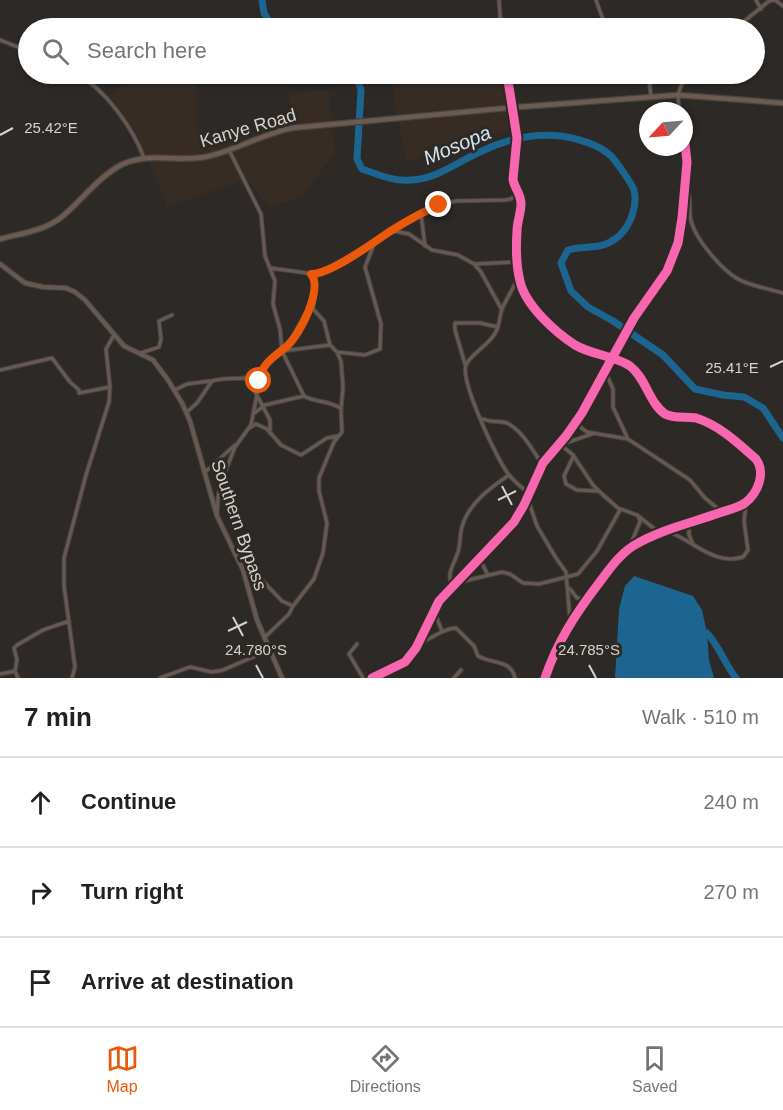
<!DOCTYPE html>
<meta charset="utf-8">
<style>
body{margin:0;font-family:Arial,sans-serif;background:#f2f2f2;color:#202124}
.compass{position:absolute;left:639px;top:102px;width:54px;height:54px;border-radius:50%;background:#fff;box-shadow:0 2px 4px #0004;rotate:244deg}
.stop{position:absolute;width:18px;height:18px;margin:-14px;border:4px solid #ea580c;border-radius:50%;background:#fff}
.stop.end{background:#ea580c;border-color:#fff;box-shadow:0 2px 6px #0008}
.list{margin:0;padding:0;list-style:none}
h2{display:flex;justify-content:space-between;align-items:center;height:78px;margin:0;padding:0 24px;font-size:26px}
h2 small{font-size:20px;font-weight:400;color:#757577}
.list li{display:grid;grid-template-columns:39px 1fr auto;gap:18px;align-items:center;box-sizing:border-box;height:90px;padding:0 24px;border-top:2px solid #e0e0e0}
.list b{display:block;font-size:22px;white-space:nowrap}
.list em{font-size:20px;font-style:normal;color:#757577}
.icon{flex:none;width:33px;height:33px;fill:none;stroke:currentColor;stroke-width:2;stroke-linecap:round;stroke-linejoin:round}
.map{position:relative;flex:none;width:783px;height:678px;overflow:hidden}
.search{position:absolute;background:#fff;box-shadow:0 2px 4px #0004;left:18px;right:18px;top:18px;height:66px;display:flex;align-items:center;gap:15px;box-sizing:border-box;padding:0 21px;border-radius:33px;color:#757577;font-size:22px}
.sheet{height:348px;background:#fff}
nav{display:flex;justify-content:space-around;align-items:center;box-sizing:border-box;height:84px;border-top:2px solid #e0e0e0;background:#fff;font-size:16px;color:#757577}
nav a{display:grid;justify-items:center;gap:3px}
nav .on{color:#ea580c}
.map>svg:first-child{display:block}
.built{fill:#362c24}
.water{fill:#1d6591}
.lines{fill:none;stroke-linecap:round;stroke-linejoin:round}
.river{stroke:#1d6591;stroke-width:7}
.minor-casing{stroke:#464442;stroke-width:5}
.tertiary-casing{stroke:#464442;stroke-width:6}
.secondary-casing{stroke:#464442;stroke-width:7}
.minor{stroke:#685852;stroke-width:3}
.tertiary{stroke:#685852;stroke-width:4}
.secondary{stroke:#6d5a51;stroke-width:4.5}
.cycleway-casing{stroke:#2e2924;stroke-width:13}
.cycleway{stroke:#f766af;stroke-width:9}
.route{stroke:#ea580c;stroke-width:8}
.ticks{fill:none;stroke:#d6d2cf;stroke-width:2}
.labels{text-anchor:middle;stroke-width:6;stroke-linejoin:round;paint-order:stroke}
.street-label{font-size:18px;fill:#d6d2cf;stroke:#2e2924}
.water-label{font-size:20px;font-style:italic;fill:#d4e6f4;stroke:#2e2924}
.ticks-label{font-size:15px;text-anchor:middle;fill:#d6d2cf;stroke:#2e2924;stroke-width:6;stroke-linejoin:round;paint-order:stroke}
</style>
<div class="map">
<svg width="783" height="678" viewBox="0 0 783 678">
<rect width="100%" height="100%" fill="#2c2926"/>
<path class="built" d="M135 74H193L196 79V127L221 142 291 121 289 93 329 90 335 152 304 195 268 208 247 179 167 207 137 134 110 95Z
M395 74H503L510 129 455 144 406 162 390 75Z"/>
<path class="water" d="M634 576 693 596 702 610 707 633 709 660 714 678H615L619 609 625 586Z"/>
<g class="lines">
<path class="river" d="M262 0 264 13 273 28
M342 74 343 75 356 74 361 90 357 159 362 169C378 174 394 182 411 180 437 179 459 161 482 151 507 139 533 133 561 136 577 138 600 145 611 156 616 161 632 184 634 190 638 206 630 226 619 236 600 252 588 244 568 250L561 263 571 291 588 307 613 321 663 355 695 389 723 395 744 397 763 408 783 438
M701 636 707 633C721 649 724 663 736 678"/>
<defs>
<path id="minor" d="M499 0 501 28
M596 0 606 28
M756 0 761 9
M736 28 769 1 775 0 783 6
M0 40 28 51
M77 74C105 89 133 128 144 158
M507 74 517 138 513 179C514 188 521 193 521 204 521 213 517 222 517 231 516 246 516 265 520 281 525 305 555 332 575 345 592 355 615 356 630 366 646 378 649 403 665 414 674 419 686 416 696 418 719 425 738 443 756 459 766 473 758 493 745 503 738 508 727 510 719 513 691 523 659 530 633 546 619 555 609 570 599 583 576 613 557 642 545 678
M641 74 649 78 651 97
M679 111 678 95 685 74
M229 150 261 214 265 256 275 281 273 304 280 329 282 351 304 396C316 403 329 400 340 408
M687 185C692 200 688 209 691 221 696 240 722 270 738 279 751 286 769 289 783 293
M421 214 425 246
M394 231 409 234 432 250 458 255 474 264 518 262
M475 265 481 272 502 310
M270 268 314 274 323 273 366 248 395 229 439 205 456 201 505 200 511 199 520 191
M519 276C514 287 507 298 502 309 499 318 500 327 494 335 488 345 470 355 466 365 460 381 497 460 509 475 515 482 522 488 529 493
M281 349 288 345 311 304
M337 352 365 355 380 349 381 324 365 267 374 244
M141 353 159 347 161 339 159 321 172 315
M465 364 455 330V323H480L498 327
M0 370 52 358 70 382 79 390V393L110 387
M605 371 613 389V407L627 437
M246 379 250 382 270 420V433
M175 390 187 384 210 381
M187 412 197 403 212 381C228 376 245 382 260 373
M253 414 265 405 304 396
M483 419C491 423 499 420 507 423 523 431 533 451 542 464
M575 423 587 432 628 439 690 480 705 498 722 512
M249 428 256 424 267 429 281 445 301 455 327 438 338 436
M560 445 592 434
M561 445 573 455 593 485 602 494 618 508 637 515 661 534
M573 457 564 476 566 484 577 490 597 491
M205 472 235 445
M528 499 537 526 556 558 566 572 570 620
M217 515 218 497 222 480 235 447 251 425 262 369 282 351 330 345
M689 524V535L693 544
M669 532C694 541 714 566 743 557L748 550 744 521 746 504
M629 548 640 522 639 518
M479 558 488 575
M243 570 260 578 282 601 293 606
M456 583 502 572 510 574 523 583 539 584 578 574 597 551 620 510
M452 587C447 573 452 568 457 555 461 546 459 537 462 527 468 504 490 488 509 475
M570 589 577 598 585 599
M434 611 442 631
M264 638 289 614 293 606 314 579 323 553 327 523 319 491V478L334 442 342 432 341 410 343 387 341 361 337 352 330 345 324 321 313 309 316 284 311 274
M419 643C432 639 443 628 456 628L474 646 478 656C491 664 511 659 515 678
M357 644 349 654 363 678
M15 671 17 660 14 648 17 645 43 630 69 621
M0 674 15 671 18 678
M72 678 75 667 64 586V558L86 475 109 402 110 387 106 349 114 335
M160 678 190 667 212 672 223 670 269 650
M372 678 405 662 416 648 439 601 514 522 524 505 543 463 566 436 582 413 634 318 667 271 678 243 682 218 687 162 684 135
M454 678 461 670"/>
<path id="tertiary" d="M0 264 25 283 43 287 66 288 75 292 85 300 124 346 153 360 168 380 182 403 190 421 217 516 243 570 257 620 282 678"/>
<path id="secondary" d="M0 239C22 233 46 231 64 215 84 198 99 176 123 164 149 152 178 162 205 157 235 151 262 134 292 128L519 107 678 95 783 103"/>
</defs>
<use href="#minor" class="minor-casing"/>
<use href="#tertiary" class="tertiary-casing"/>
<use href="#secondary" class="secondary-casing"/>
<use href="#minor" class="minor"/>
<use href="#tertiary" class="tertiary"/>
<use href="#secondary" class="secondary"/>
<defs>
<path id="cycleway" d="M507 74 517 138 513 179C514 188 521 193 521 204 521 213 517 222 517 231 516 246 516 265 520 281 525 305 555 332 575 345 592 355 615 356 630 366 646 378 649 403 665 414 674 419 686 416 696 418 719 425 738 443 756 459 766 473 758 493 745 503 738 508 727 510 719 513 691 523 659 530 633 546 619 555 609 570 599 583 576 613 557 642 545 678
M372 678 405 662 416 648 439 601 514 522 524 505 543 463 566 436 582 413 634 318 667 271 678 243 682 218 687 162 684 135"/>
</defs>
<use href="#cycleway" class="cycleway-casing"/>
<use href="#cycleway" class="cycleway"/>
</g>
<g class="lines">
<path class="route" d="M259 381C261 363 276 356 287 346 300 335 323 289 311 274 329 275 373 243 389 232 405 222 422 212 439 205"/>
</g>
<path class="ticks" d="M0 135 13 128M770 367 783 361M502 486 512 505M498 500 516 491M233 617 243 636M228 631 247 622M256 665 263 678M589 665 596 678"/>
<g class="labels">
<g class="street-label">
<text transform="translate(248 128) rotate(-16)" y="6">Kanye Road</text>
<text transform="translate(239 525) rotate(71)" y="6">Southern Bypass</text>
</g>
<g class="water-label">
<text transform="translate(457 145) rotate(-23)" y="7">Mosopa</text>
</g>
</g>
<g class="ticks-label">
<text x="51" y="133">25.42°E</text>
<text x="732" y="373">25.41°E</text>
<text x="256" y="655">24.780°S</text>
<text x="589" y="655">24.785°S</text>
</g>
</svg>
<svg class="compass" viewBox="-18 -18 36 36"><path d="M0-13l5 13h-10z" fill="#e53935"/><path d="M0 13l5-13h-10z" fill="#757577"/></svg>
<div class="stop" style="left:259px;top:381px"></div>
<div class="stop end" style="left:439px;top:205px"></div>
<div class="search"><svg class="icon" aria-label="search" viewBox="0 0 24 24"><circle cx="10" cy="10" r="6"/><path d="M15 15l6 6"/></svg>Search here</div>
</div>
<section class="sheet">
<h2>7 min<small>Walk · 510 m</small></h2>
<ul class="list">
<li><svg class="icon" aria-label="ahead" viewBox="0 0 24 24"><path d="M12 20V5M6 11l6-6 6 6"/></svg><div><b>Continue</b></div><em>240 m</em></li>
<li><svg class="icon" aria-label="right" viewBox="0 0 24 24"><path d="M7 20v-9h11M14 6l5 5-5 5"/></svg><div><b>Turn right</b></div><em>270 m</em></li>
<li><svg class="icon" aria-label="arrive" viewBox="0 0 24 24"><path d="M6 21V4h12l-3 4 3 4H6"/></svg><div><b>Arrive at destination</b></div></li>
</ul>
</section>
<nav>
<a class="on"><svg class="icon" aria-label="map" viewBox="0 0 24 24"><path d="M3 6l6-2 6 2 6-2v14l-6 2-6-2-6 2zM9 4v14M15 6v14"/></svg>Map</a>
<a><svg class="icon" aria-label="directions" viewBox="0 0 24 24"><path d="M12 3l9 9-9 9-9-9zM9 14v-3h6M13 9l2 2-2 2"/></svg>Directions</a>
<a><svg class="icon" aria-label="saved" viewBox="0 0 24 24"><path d="M7 4h10v16l-5-4-5 4z"/></svg>Saved</a>
</nav>
